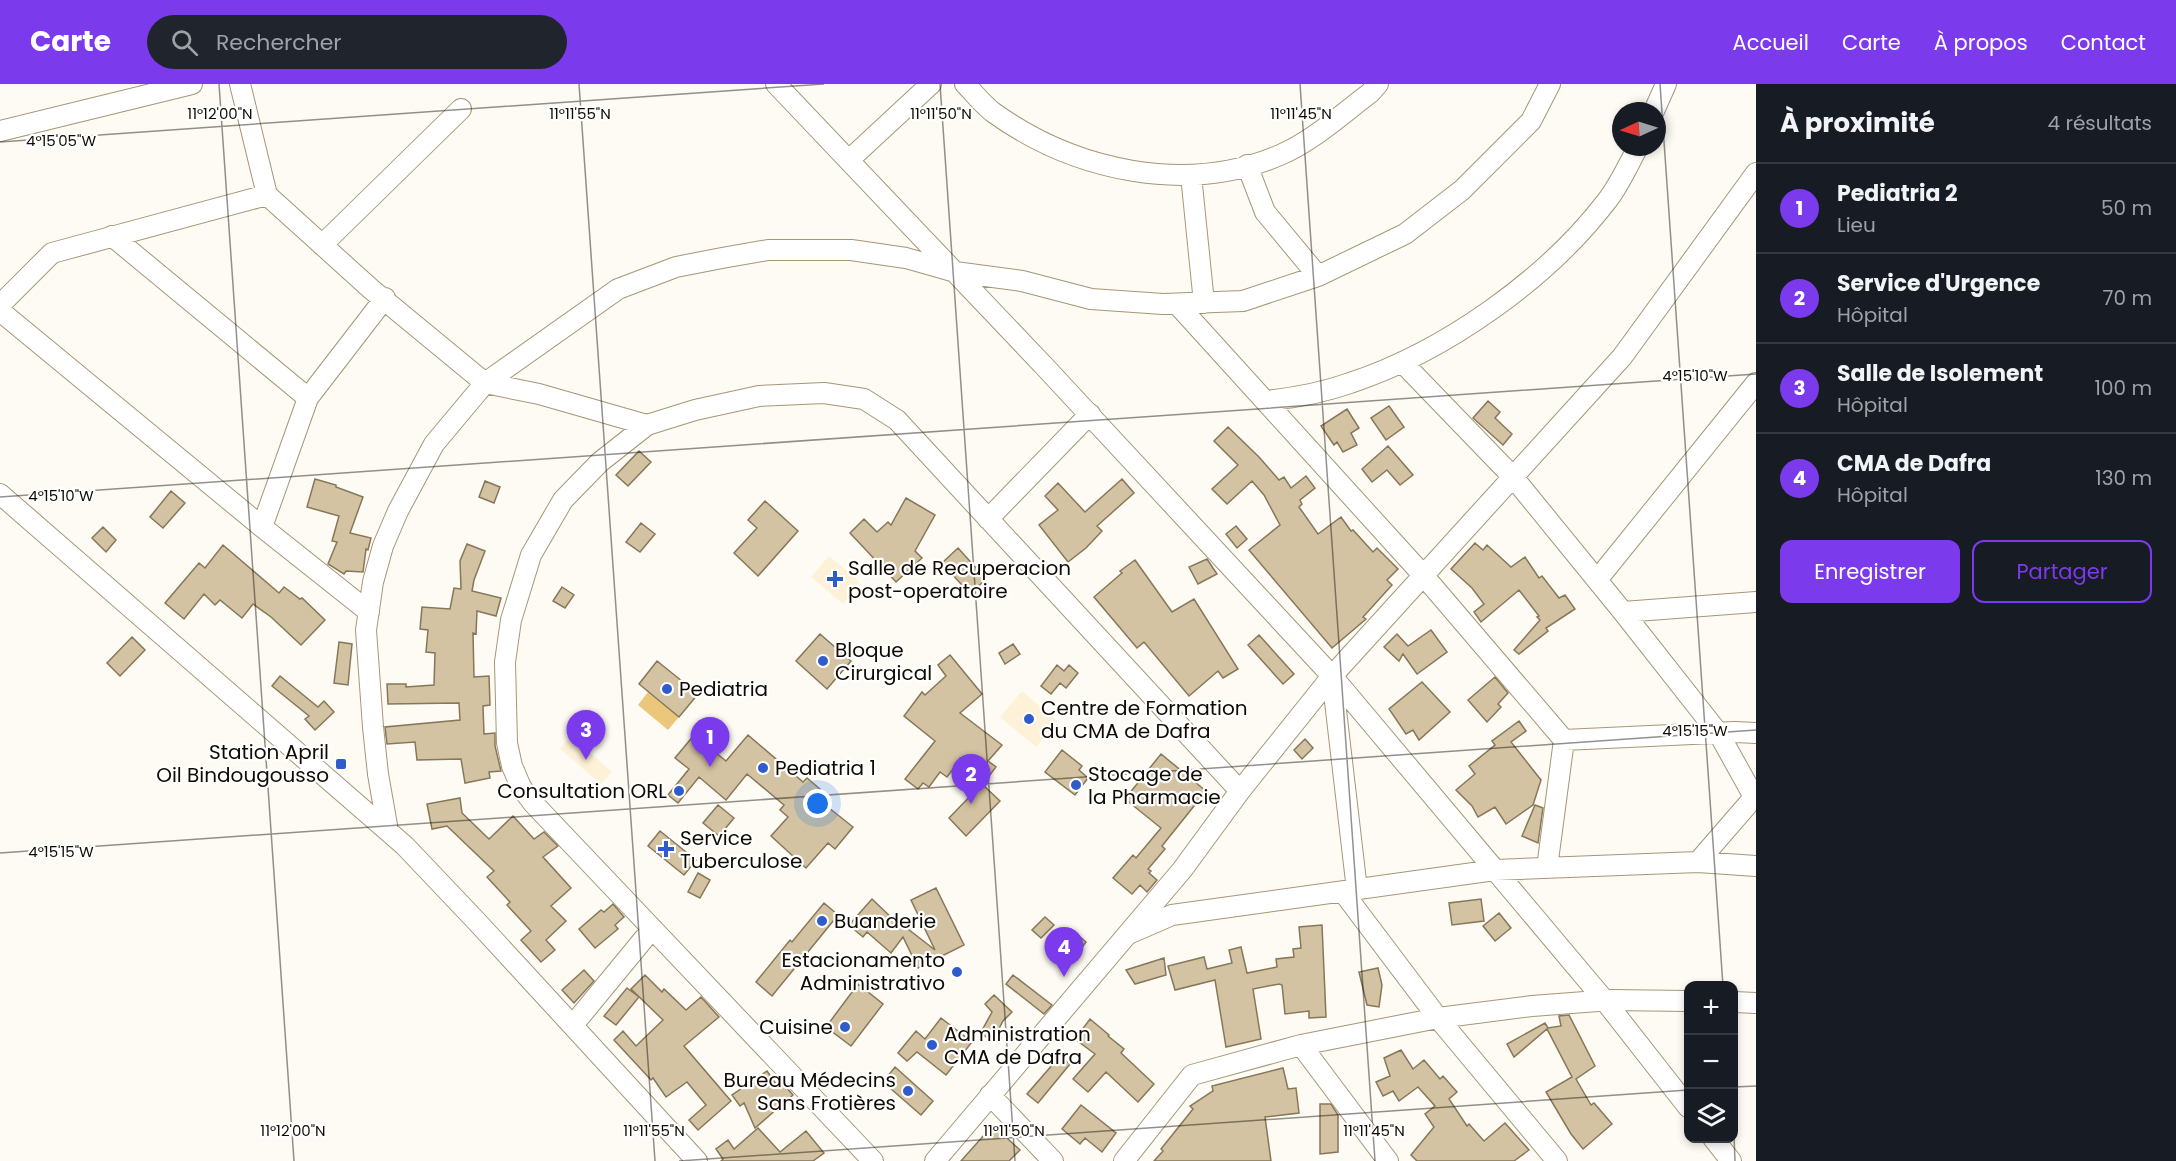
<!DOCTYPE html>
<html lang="fr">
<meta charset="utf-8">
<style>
body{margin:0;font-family:Poppins,sans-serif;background:#20242c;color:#f1f3f6}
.controls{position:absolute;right:18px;bottom:18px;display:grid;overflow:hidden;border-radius:12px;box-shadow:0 3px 9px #0003}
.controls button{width:54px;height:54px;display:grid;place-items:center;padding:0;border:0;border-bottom:2px solid #363941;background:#171b24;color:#f1f3f6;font:30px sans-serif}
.compass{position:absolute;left:1612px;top:18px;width:54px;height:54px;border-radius:50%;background:#171b24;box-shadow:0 3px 9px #0003;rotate:266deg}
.you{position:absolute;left:818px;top:720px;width:21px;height:21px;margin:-15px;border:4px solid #fff;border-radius:50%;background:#1a73e8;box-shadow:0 0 0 9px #1a73e833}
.badge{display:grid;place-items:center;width:39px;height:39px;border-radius:50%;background:#7c3aed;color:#fff;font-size:20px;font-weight:700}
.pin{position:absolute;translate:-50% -50px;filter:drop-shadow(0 2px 3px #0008)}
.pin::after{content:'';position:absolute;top:32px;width:21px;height:18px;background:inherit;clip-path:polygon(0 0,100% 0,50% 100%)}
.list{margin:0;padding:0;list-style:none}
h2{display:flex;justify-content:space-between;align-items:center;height:78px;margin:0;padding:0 24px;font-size:26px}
h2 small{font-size:20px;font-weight:400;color:#9ea1a6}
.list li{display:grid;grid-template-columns:39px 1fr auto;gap:18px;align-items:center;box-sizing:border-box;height:90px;padding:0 24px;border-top:2px solid #363941}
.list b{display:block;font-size:22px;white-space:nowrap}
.list p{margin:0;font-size:20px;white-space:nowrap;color:#9ea1a6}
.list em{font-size:20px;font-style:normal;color:#9ea1a6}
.actions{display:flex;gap:12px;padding:18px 24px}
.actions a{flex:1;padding:14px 0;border:2px solid #7c3aed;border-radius:12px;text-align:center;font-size:21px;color:#7c3aed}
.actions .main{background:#7c3aed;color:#fff}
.icon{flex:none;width:33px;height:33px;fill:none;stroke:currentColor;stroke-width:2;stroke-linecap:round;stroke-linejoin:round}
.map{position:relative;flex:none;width:1756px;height:1077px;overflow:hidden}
header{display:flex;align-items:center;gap:36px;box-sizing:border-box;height:84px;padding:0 30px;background:#7c3aed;color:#fff}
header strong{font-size:28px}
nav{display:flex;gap:33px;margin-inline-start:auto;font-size:21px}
.search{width:420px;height:54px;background:#20242c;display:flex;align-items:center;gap:15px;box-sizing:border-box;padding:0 21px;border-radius:33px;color:#9ea1a6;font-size:22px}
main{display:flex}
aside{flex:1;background:#171b24}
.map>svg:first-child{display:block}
.built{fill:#fdf1d8}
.green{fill:#ebc77c}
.building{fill:#d4c3a2;stroke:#867759;stroke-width:1.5}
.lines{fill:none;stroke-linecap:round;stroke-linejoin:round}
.minor-casing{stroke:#a59676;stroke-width:22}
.minor{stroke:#fff;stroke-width:20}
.ticks{fill:none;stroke:#100a02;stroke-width:1.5;stroke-opacity:0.45}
.poi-dot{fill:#305ccb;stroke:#fff;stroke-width:2}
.labels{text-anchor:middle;stroke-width:4.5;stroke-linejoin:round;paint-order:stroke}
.poi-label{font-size:20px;fill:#100a02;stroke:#fff;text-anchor:start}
.ticks-label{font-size:15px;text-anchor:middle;fill:#100a02;stroke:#fff;stroke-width:4.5;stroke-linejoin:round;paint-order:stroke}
</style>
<header>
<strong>Carte</strong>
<div class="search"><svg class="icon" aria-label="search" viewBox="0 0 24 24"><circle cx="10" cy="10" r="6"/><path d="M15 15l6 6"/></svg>Rechercher</div>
<nav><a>Accueil</a><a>Carte</a><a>À propos</a><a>Contact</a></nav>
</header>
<main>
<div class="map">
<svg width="1756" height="1077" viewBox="0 0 1756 1077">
<rect width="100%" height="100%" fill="#fefbf4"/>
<path class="built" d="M829 472 860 498 843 520 811 493Z
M1022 607 1057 637 1036 663 1000 633Z
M571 652 612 688 601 700 560 665Z"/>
<path class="green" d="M648 608 679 633 668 646 638 621Z"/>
<path class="building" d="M1488 317 1500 328 1495 334 1512 350 1503 361 1473 334Z
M1389 322 1404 343 1386 356 1371 334Z
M1347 325 1359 344 1351 349 1357 361 1343 368 1337 358 1334 361 1321 342Z
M1228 343 1259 373 1279 396 1284 393 1291 404 1306 392 1315 404 1300 416 1302 420 1299 423 1318 450 1341 433 1351 447 1353 446 1373 468 1377 464 1398 485 1387 496 1392 501 1363 533 1366 535 1332 564 1249 466 1280 441 1264 411 1252 397 1227 420 1212 405 1238 381 1214 357Z
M1388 362 1413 391 1400 401 1387 386 1372 398 1362 385Z
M639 367 651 378 628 402 616 391Z
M315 395 336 401V403L363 413 350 449 371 454 368 466 366 465 363 488 346 487 344 490 328 480 337 458 332 457 339 432 307 423Z
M1122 395 1134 409 1097 442 1102 447 1086 464 1068 478 1039 441 1058 426 1045 412 1058 399 1085 428Z
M485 397 500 403 494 419 479 413Z
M171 407 185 419 163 444 150 433Z
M906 414 935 431 915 467 922 474 896 498 850 449 864 435 877 448 888 438 891 441Z
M765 417 798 447 758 492 734 469 757 444 748 436Z
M641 439 655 450 640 468 626 458Z
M1236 442 1247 455 1237 464 1226 450Z
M103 443 116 456 106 468 92 454Z
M1475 459 1483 466 1487 461 1511 483 1525 473 1539 494 1542 492 1559 514 1565 511 1575 525 1546 544 1548 547 1519 570 1514 566 1540 536 1537 533 1539 532 1519 506 1481 538 1474 528 1484 520 1472 504 1451 485Z
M467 460 485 467 474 496 472 507 501 514 496 532 477 527 476 550 473 549 474 593 489 592 490 621 483 622 484 650 495 649V662L501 687 489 688 490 694 465 699 461 675 417 676 415 658 387 660 385 643 460 636 459 619 388 620 387 600H406V603L434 601 435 569 426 568 428 546 420 545 422 523 450 525 454 504 461 505 460 477Z
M223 461 279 509 284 503 300 515 302 514 325 536 301 561 271 533 253 520 242 534 220 516 215 521 204 510 184 535 165 519 199 479 205 484Z
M958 464 986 495 970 510 942 479Z
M1207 475 1217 490 1198 500 1189 483Z
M1135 476 1172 528 1194 515 1238 585 1223 594 1218 587 1189 612 1144 558 1137 564 1094 513 1122 489 1120 487Z
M562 503 574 511 565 524 553 517Z
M1431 546 1447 568 1417 590 1403 570 1399 577 1384 563 1397 550 1408 562Z
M820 550 851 577 827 605 796 577Z
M1259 551 1294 590 1283 600 1248 561Z
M132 553 145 566 120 592 107 579Z
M339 558 352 560 348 601 334 599Z
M1013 560 1020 570 1005 580 999 569Z
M950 571 982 610 960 629 1002 661 988 677 996 683 986 696 960 676 947 693 940 688 929 703 923 699 918 705 905 695 935 657 904 632 922 608 925 611 946 592 938 581Z
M657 577 698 610 679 633 639 600Z
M1057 581 1064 587 1069 581 1078 589 1066 604 1060 599 1051 610 1041 602Z
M280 592 318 623 324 617 334 628 315 646 305 635 309 632 272 602Z
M1495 593 1508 609 1498 620 1501 623 1487 638 1468 616Z
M1422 598 1450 628 1419 656 1413 646 1406 650 1389 625Z
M1519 637 1526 647 1511 658 1541 696 1533 721 1506 740 1495 723 1478 733 1472 722 1456 706 1475 690 1469 682 1495 661 1492 657Z
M694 651 726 677 748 651 803 698 807 694 820 705 814 712 853 743 835 765 828 759 806 784 771 752 788 733 780 726 784 721 747 690 726 716 699 693 678 719 668 711 689 685 675 674Z
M1305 655 1313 664 1302 675 1294 666Z
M1062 666 1082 682 1079 686 1088 694 1075 711 1045 688Z
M1161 670 1206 707 1162 762 1165 765 1148 785 1151 787 1149 789 1157 796 1147 808 1140 801 1132 810 1113 794 1133 771 1136 774 1161 744 1125 715Z
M982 700 1000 717 966 752 949 734Z
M460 714 462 729 489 755 513 732 534 755 544 748 558 762 543 773 571 804 551 822 566 837 546 856 555 866 541 878 521 856 531 847 507 821 510 818 487 793 494 787 447 742 432 745 427 720Z
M718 721 734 734 719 752 703 739Z
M1535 721 1543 724 1538 759 1522 752Z
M660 747 696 776 684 791 648 762Z
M698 789 710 796 700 814 688 808Z
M936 804 964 861 918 884 903 853 891 869 867 848 863 853 849 841 872 815 895 837V835L935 866 911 816Z
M1481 815 1484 837 1452 841 1449 819Z
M824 819 838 831 772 912 756 898 790 856 792 858Z
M613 820 624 833 615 841 618 845 595 864 579 845 601 826 604 828Z
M1499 829 1511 844 1495 857 1483 842Z
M1045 833 1054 841 1041 854 1032 846Z
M1322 841 1326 933 1309 934V927L1285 930 1282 901 1279 900 1253 905 1261 955 1226 963 1215 896 1175 906 1168 882 1204 873 1207 885 1232 879 1229 866 1241 863 1247 889 1277 883 1276 875 1294 873 1293 865 1301 864 1299 843Z
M1071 845 1086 858 1076 871 1061 859Z
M1164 874 1166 891 1135 900 1126 886Z
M1378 884 1382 901 1379 923 1367 921 1359 888Z
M584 886 594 897 574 919 562 906Z
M645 891 662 908 664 905 686 926 701 913 719 933 684 962 731 1017 698 1046 689 1036 706 1021 687 998 666 1013 653 994 651 996 614 956 623 947 636 962 663 936 631 905Z
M1013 891 1052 921 1044 930 1006 900Z
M858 900 883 920 851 962 826 943Z
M627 904 639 913 616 941 604 932Z
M994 911 1012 928 1003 937 993 956 980 950 992 928 985 920Z
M1569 931 1595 982 1576 995 1591 1021 1594 1019 1612 1040 1583 1065 1571 1050 1546 1008 1572 993 1547 945 1514 973 1507 960 1545 939 1548 944 1561 942 1559 932Z
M941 934 972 958 946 991 917 968 907 977 898 969 916 947 925 955Z
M1090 935 1109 951 1108 952 1124 965 1121 969 1154 1000 1138 1018 1106 988 1088 1008 1073 995 1095 970 1075 955Z
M1401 966 1413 985 1424 976 1440 995 1443 992 1457 1008 1449 1015 1467 1042 1469 1040 1484 1057 1505 1039 1529 1066 1514 1077H1417L1411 1071 1434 1043 1425 1030 1435 1022 1418 1003 1399 1017 1393 1007 1383 1012 1376 998 1390 992 1384 974Z
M1060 972 1070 980 1038 1019 1027 1010Z
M895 983 933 1017 921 1031 883 998Z
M1283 984 1288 1005 1296 1004 1299 1029 1265 1033 1271 1077H1154L1163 1067 1161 1065 1193 1025 1190 1022 1213 1007 1212 1002Z
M767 987 776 1000 780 996 793 1011 755 1044 744 1019 740 1022 732 1011Z
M1320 1020H1331L1338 1031V1068L1320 1070Z
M1081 1021 1116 1049 1102 1068 1085 1054 1080 1060 1062 1045Z
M993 1041 1020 1066 1009 1077H961Z
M758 1044 780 1068 806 1047 824 1069 813 1077H721L723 1075 716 1065 728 1056 734 1065Z"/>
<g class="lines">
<defs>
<path id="minor" d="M240 0 267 111 371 205 485 299 539 310 647 341
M776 0 1045 283 1332 592 1605 917 1688 1023
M965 0C974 9 983 21 994 29 1075 87 1186 111 1280 71 1313 57 1342 30 1370 9L1378 0
M1654 27 1666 0
M0 47 192 0
M849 76 931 0
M1247 81 1265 128 1318 192
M1191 91 1204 219
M112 152 308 314
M322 161 461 25
M1177 220 1423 491 1564 656 1547 784
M0 221 52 169 267 111
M0 227 262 443 369 528
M1402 278 1513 393 1623 528 1719 650 1754 713
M1265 317C1294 314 1322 309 1350 299 1444 268 1546 196 1606 118 1619 102 1628 81 1638 63
M0 410 405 762 480 841 697 1077
M988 435 1090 330
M262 443 308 314 385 214
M1597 496 1756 299
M1623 528 1756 518
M1332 592 1357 806
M1564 656 1735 648 1756 649
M388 747 378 690 373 643 366 546 373 498 383 462 398 427 434 360 485 299 618 205 676 183 722 174 768 166H851L906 174 955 188 1022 197 1091 215 1163 220 1243 217 1318 192 1405 150 1462 106 1531 37 1550 0
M1698 778 1756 711
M1343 808 1438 934 1557 1077
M1133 848 1172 831 1495 786 1698 778 1756 782
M1734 918 1756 919
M573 941 652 845
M1301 961 1388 1077
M990 1011 1053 1077
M1713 1054 1731 1077
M873 1077 533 719 521 703 512 682 507 659 505 578 511 536 531 471 563 416 600 378 647 341 695 326 759 312 824 309 864 315 897 336 1240 707
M935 1077 1182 786 1240 707 1332 592 1622 273 1756 89
M1124 1077 1192 991 1301 961 1438 934 1532 922 1611 916 1688 917"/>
</defs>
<use href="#minor" class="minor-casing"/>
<use href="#minor" class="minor"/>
</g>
<path class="ticks" d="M219 0 294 1077M579 0 655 1077M940 0 1015 1077M1300 0 1375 1077M1660 0 1723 902M0 58 824 0M0 413 1756 290M0 769 1756 646M1734 1003 1756 1002M1734 1052 1735 1077M679 1077 1688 1006"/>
<g class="poi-dot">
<path d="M832 486h6v6h6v6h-6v6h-6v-6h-6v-6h6z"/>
<circle cx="823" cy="577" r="6"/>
<circle cx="667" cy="605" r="6"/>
<circle cx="1029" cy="635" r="6"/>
<rect x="335" y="674" width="12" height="12" rx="3"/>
<circle cx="763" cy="684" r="6"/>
<circle cx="1076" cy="701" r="6"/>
<circle cx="679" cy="707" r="6"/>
<path d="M663 756h6v6h6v6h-6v6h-6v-6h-6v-6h6z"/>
<circle cx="822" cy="837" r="6"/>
<circle cx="957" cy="888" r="6"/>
<circle cx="845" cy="943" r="6"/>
<circle cx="932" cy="961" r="6"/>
<circle cx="908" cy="1007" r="6"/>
</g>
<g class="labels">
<g class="poi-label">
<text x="848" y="491">Salle de Recuperacion<tspan x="848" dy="23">post-operatoire</tspan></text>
<text x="835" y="573">Bloque<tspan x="835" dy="23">Cirurgical</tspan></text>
<text x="679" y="612">Pediatria</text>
<text x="1041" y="631">Centre de Formation<tspan x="1041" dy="23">du CMA de Dafra</tspan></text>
<text x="329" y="675" text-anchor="end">Station April<tspan x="329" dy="23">Oil Bindougousso</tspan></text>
<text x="775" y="691">Pediatria 1</text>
<text x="1088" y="697">Stocage de<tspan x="1088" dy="23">la Pharmacie</tspan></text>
<text x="667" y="714" text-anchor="end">Consultation ORL</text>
<text x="680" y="761">Service<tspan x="680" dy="23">Tuberculose</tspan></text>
<text x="834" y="844">Buanderie</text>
<text x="945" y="883" text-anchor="end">Estacionamento<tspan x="945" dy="23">Administrativo</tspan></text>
<text x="833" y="950" text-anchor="end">Cuisine</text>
<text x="944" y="957">Administration<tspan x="944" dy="23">CMA de Dafra</tspan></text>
<text x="896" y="1003" text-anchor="end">Bureau Médecins<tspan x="896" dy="23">Sans Frotières</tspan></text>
</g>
</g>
<g class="ticks-label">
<text x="220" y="35">11°12'00"N</text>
<text x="580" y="35">11°11'55"N</text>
<text x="941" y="35">11°11'50"N</text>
<text x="1301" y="35">11°11'45"N</text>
<text x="61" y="62">4°15'05"W</text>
<text x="1695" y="297">4°15'10"W</text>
<text x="61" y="417">4°15'10"W</text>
<text x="1695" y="652">4°15'15"W</text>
<text x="61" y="773">4°15'15"W</text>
<text x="293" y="1052">11°12'00"N</text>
<text x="654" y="1052">11°11'55"N</text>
<text x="1014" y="1052">11°11'50"N</text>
<text x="1374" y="1052">11°11'45"N</text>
</g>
</svg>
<div class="controls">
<button>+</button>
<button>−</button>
<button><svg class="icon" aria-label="layers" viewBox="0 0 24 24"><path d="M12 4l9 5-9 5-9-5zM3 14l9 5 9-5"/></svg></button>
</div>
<svg class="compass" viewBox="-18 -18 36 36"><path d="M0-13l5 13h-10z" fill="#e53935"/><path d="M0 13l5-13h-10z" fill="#9ea1a6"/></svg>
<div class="you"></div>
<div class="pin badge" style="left:710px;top:683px">1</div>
<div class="pin badge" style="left:971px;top:720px">2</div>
<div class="pin badge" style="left:586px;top:676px">3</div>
<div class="pin badge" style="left:1064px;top:893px">4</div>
</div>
<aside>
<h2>À proximité<small>4 résultats</small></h2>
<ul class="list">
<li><span class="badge">1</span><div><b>Pediatria 2</b><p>Lieu</p></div><em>50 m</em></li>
<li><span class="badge">2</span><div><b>Service d'Urgence</b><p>Hôpital</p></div><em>70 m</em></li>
<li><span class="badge">3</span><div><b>Salle de Isolement</b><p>Hôpital</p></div><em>100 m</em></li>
<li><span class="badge">4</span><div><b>CMA de Dafra</b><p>Hôpital</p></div><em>130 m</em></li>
</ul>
<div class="actions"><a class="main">Enregistrer</a><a>Partager</a></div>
</aside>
</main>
